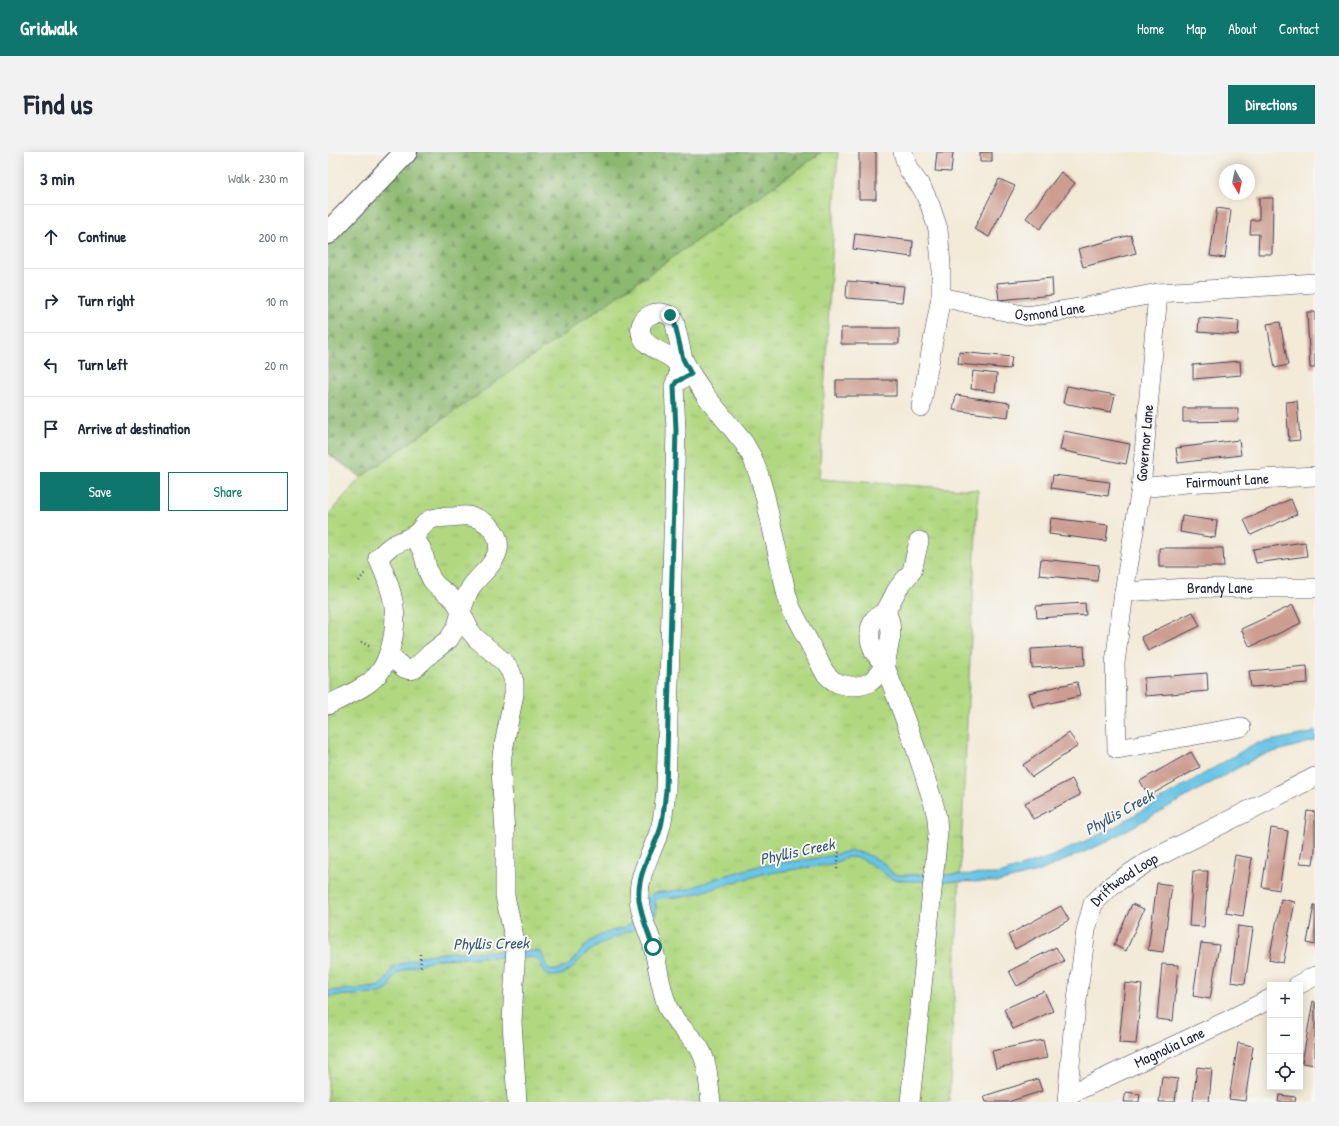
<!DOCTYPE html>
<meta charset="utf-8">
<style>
body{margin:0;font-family:"Patrick Hand",sans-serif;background:#f2f2f3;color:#1f2937}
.controls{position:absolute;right:12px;bottom:12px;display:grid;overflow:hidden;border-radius:0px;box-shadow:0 2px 10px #0003}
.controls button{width:36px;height:36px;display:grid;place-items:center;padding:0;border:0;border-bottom:1px solid #e0e1e3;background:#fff;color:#1f2937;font:20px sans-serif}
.compass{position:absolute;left:891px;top:12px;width:36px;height:36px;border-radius:50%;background:#fff;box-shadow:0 2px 10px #0003;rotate:171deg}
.stop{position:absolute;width:12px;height:12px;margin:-9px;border:3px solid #0f766e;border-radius:50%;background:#fff}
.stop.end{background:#0f766e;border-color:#fff;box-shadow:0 1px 4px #0008}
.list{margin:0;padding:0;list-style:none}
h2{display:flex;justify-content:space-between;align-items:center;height:52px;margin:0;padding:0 16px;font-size:17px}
h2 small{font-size:13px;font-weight:400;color:#747a83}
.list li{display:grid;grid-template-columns:26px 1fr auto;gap:12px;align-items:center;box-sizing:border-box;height:64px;padding:0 16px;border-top:1px solid #e0e1e3}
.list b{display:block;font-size:15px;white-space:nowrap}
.list em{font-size:13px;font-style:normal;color:#747a83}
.actions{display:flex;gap:8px;padding:12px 16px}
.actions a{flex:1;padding:9px 0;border:1px solid #0f766e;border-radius:0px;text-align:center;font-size:14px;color:#0f766e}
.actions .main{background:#0f766e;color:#fff}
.icon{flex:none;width:22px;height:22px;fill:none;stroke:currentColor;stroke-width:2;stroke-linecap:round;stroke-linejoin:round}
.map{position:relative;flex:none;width:987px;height:950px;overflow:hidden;border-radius:0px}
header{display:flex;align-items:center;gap:24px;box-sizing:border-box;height:56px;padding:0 20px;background:#0f766e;color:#fff}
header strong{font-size:19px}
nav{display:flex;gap:22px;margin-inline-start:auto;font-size:14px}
.intro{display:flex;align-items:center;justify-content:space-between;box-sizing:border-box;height:96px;padding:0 24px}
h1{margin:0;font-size:28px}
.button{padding:10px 18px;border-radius:0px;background:#0f766e;color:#fff;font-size:14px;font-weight:700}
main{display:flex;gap:24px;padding:0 24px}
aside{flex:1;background:#fff;border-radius:0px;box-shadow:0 2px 10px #0003}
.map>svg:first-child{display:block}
.grass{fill:url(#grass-tufts);stroke:#6a7d5e}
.forest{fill:url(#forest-firs);stroke:#576d55}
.water{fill:#67c5e5;stroke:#447490}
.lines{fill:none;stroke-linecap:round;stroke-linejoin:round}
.stream{stroke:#67c5e5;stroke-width:5.5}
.building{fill:#cd9d92}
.minor-casing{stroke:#414053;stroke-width:20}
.major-casing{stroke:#414053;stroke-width:24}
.path{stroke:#414053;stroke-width:2.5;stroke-dasharray:1 3;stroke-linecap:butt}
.minor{stroke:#fff;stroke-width:19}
.major{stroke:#fff;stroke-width:22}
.route{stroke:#0f766e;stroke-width:5}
.labels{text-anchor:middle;stroke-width:4;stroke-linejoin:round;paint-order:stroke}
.street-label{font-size:15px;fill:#22223b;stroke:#f6f6f2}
.water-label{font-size:16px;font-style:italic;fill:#3a5b76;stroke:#f6f6f2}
</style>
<header>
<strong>Gridwalk</strong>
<nav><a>Home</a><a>Map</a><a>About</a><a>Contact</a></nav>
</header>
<div class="intro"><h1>Find us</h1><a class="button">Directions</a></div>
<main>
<aside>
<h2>3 min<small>Walk · 230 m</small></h2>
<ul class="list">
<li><svg class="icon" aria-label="ahead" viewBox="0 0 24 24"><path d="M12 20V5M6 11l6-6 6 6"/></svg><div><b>Continue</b></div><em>200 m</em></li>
<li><svg class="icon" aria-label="right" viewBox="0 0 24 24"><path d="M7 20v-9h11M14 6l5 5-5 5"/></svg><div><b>Turn right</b></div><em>10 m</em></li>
<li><svg class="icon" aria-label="left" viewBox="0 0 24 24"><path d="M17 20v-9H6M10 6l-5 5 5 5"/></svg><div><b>Turn left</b></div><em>20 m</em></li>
<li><svg class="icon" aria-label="arrive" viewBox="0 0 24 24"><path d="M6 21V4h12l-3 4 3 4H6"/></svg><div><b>Arrive at destination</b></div></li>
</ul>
<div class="actions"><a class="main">Save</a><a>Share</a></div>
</aside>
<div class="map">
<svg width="987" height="950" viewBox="0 0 987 950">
<defs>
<pattern id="grass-tufts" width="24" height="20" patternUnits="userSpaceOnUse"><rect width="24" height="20" fill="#b1d881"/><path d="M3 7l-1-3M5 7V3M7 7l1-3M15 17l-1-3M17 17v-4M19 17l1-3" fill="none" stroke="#98b970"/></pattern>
<pattern id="forest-firs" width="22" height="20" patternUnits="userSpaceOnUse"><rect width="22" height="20" fill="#8cb86f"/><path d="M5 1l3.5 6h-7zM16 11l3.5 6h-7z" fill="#72955c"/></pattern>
</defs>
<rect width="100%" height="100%" fill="#f6f6f2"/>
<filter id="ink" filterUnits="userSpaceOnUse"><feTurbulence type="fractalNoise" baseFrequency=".025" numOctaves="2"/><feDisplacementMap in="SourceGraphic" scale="8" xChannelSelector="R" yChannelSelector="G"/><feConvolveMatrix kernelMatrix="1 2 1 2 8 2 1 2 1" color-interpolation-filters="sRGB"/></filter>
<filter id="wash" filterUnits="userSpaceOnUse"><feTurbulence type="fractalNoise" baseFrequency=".012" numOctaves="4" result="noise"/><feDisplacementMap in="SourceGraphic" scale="16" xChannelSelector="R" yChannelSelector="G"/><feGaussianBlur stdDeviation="0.9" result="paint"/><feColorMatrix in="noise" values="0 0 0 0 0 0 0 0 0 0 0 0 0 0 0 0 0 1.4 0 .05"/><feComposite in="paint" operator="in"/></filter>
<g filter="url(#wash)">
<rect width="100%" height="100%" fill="#f3ead8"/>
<path class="grass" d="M494 0H510L491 327 650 338 621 950H0V363L33 325Z"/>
<path class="forest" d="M78 0H494L33 325 0 302V81Z"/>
<path class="water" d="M987 578V588L986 589 931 604 774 692 710 720 670 730 576 729 563 727 554 719 532 706 520 705 504 712 435 722 360 744 343 746 330 744C323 752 332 756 326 767 305 780 279 786 259 801 248 810 243 822 228 824 211 825 217 810 207 806 200 804 190 806 182 806 177 806 172 805 167 805 156 804 145 806 134 806 125 807 115 806 107 808 98 810 72 817 67 824 59 834 66 837 49 842L0 844V839L42 836 52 834 57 829 66 814 98 803 123 800 208 799 213 800 219 815 223 818H229L239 815 261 790 277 781 296 776 304 770 318 765 319 747 325 741 360 737 389 726 434 713 485 707 523 699 536 701 556 711 565 722 570 723 671 722 725 704 783 677 926 592 983 581Z"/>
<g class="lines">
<path class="stream" d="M323 748V746L341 743"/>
</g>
<g id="blocks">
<path class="building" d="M531 0H548V47H531Z
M609 0H625L623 20 607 19Z
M652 0H664V10H652Z
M733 20 747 31 712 77 698 66Z
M671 27 687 34 661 85 646 77Z
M931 46H945L944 102H930L931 82H922L923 68H931Z
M889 56 903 58 897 106 882 104Z
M527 82 585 89 584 105 525 97Z
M803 83 808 101 755 115 750 97Z
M724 126 725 143 671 148 669 131Z
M519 129 576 134 574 150 518 146Z
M979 160H987V216H982Z
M871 166 911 169 910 183 870 180Z
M952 170 960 213 947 216 939 172Z
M513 176H571V192H513Z
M631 200 684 205 682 217 630 212Z
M912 209 913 223 865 227V213Z
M645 219 669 222 667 240 643 237Z
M508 228H568V244H508Z
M739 234 787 243 783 260 735 251Z
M628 243 682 251 680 265 625 258Z
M969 249 972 288 961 289 958 250Z
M855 256H910V269L855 270Z
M736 279 802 292 798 312 732 298Z
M911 288 913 303 850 311 848 296Z
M725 323 782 330 780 344 723 336Z
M963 347 969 362 923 383 916 368Z
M854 364 889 369 887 386 852 380Z
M723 366 780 373 778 389 721 382Z
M977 390 979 404 928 411 925 397Z
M831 396H895L896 415H831Z
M713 407 771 413 769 429 711 423Z
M757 451 758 463 709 466 708 454Z
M965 453 973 471 922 495 913 477Z
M865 460 872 474 820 499 813 485Z
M756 494 757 513 704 516 703 497Z
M979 514 980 531 923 535 921 519Z
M879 521 880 539 817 544 816 526Z
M749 530 752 544 705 555 701 541Z
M741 581 750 594 704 625 695 613Z
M863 600 872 615 821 644 812 629Z
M744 627 752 643 705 667 697 651Z
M979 659 987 660V699L985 712 972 711Z
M943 676 960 679 951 738 934 735Z
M907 703 924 706 915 764 898 761Z
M865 719H880L876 775 861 774Z
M829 731 844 733 835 800 820 798Z
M953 747 967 750 955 811 941 808Z
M804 752 816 757 798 799 786 793Z
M986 753H987V793L979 791Z
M733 754 741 768 687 797 680 783Z
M910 774 925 776 917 832 903 830Z
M873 791 891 793 882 847 865 844Z
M728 795 736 809 689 834 681 819Z
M834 812 850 813 845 869 829 867Z
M797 831 814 833 808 892 791 891Z
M716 839 725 859 685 877 676 857Z
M985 849 987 850V913L974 911Z
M715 888 719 906 668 916 664 899Z
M910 891 925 894 917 949 901 947Z
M869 915 884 917 881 950H865Z
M834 925 850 927 847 950H831Z
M710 927 714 939 680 950H658L656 944Z
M798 940 812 942 811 950H796Z
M951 943 968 945 967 950H950Z"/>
</g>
</g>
<g filter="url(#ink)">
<use href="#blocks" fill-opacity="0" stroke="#414053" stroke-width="1"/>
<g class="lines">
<defs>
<g id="minor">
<path d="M575 0 580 17 594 36 602 53 610 77 613 112V145L593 255"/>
<path d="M830 141 813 336 796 440 787 511 789 597 913 575"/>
<path id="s1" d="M613 145 699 164 752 156 830 141 987 131"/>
<path d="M363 222 348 230 346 234 348 278 338 638C336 652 336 667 331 680 323 703 310 722 311 747 312 763 320 778 325 794 330 814 332 836 340 856 347 871 360 881 370 894 381 910 380 931 383 950"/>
<path d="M348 230C361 199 321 204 314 184 306 165 333 152 346 168L355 207 363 222 378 244 416 291 424 305 431 323 437 344 459 444 463 456 497 521C500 524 502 527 506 529 516 535 532 536 542 530 548 526 552 520 557 514L546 500 542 488V477L546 467 558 459 570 436 584 419 591 389"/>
<path id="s2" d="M813 336 858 331 987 324"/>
<path id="s3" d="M796 440 860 436H987"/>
<path d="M558 459 562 470 563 482 557 514 588 597 606 653 609 666 610 681 582 950"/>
<path d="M60 503 76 516 82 518 86 517 103 501 121 487 129 474 133 460C131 456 130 452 127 449 120 441 110 437 104 428 95 414 99 394 83 386"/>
<path d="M0 553C13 546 33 538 43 529 53 521 57 512 61 501 73 464 65 439 50 406 54 402 58 398 62 395 70 389 81 388 89 381 94 376 97 369 104 367 110 365 117 365 123 365 128 365 135 363 141 364 157 367 173 380 170 398 166 414 152 422 143 435 138 443 136 451 133 460L142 479 149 487 176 510 183 520 186 530V542L174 603 173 618 177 681V744L188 794 184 870 189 950"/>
<path d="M970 833 987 824"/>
<path id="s4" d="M740 943 901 868 942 847"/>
<path id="s5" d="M739 950 745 879 758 778 765 752 784 733 821 709 987 625"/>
</g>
<path id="major" d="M0 81 78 0"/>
</defs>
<use href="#minor" class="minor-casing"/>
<use href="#major" class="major-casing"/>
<path class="path" d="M31 429 37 421
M33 490 43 495
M509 717 511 699
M92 802 93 816"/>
<use href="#minor" class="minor"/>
<use href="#major" class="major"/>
</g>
</g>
<g class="lines" filter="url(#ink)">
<path class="route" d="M325 795C320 780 313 764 311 748 309 723 322 703 331 681 336 668 336 652 338 638L348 278 346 234 348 230 363 222 355 207 346 168 342 163"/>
</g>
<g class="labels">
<g class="street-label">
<text dy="5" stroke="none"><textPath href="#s1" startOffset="111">Osmond Lane</textPath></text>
<text transform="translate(817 291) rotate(-85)" y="5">Governor Lane</text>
<text dy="5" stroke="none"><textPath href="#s2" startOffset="87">Fairmount Lane</textPath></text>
<text dy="5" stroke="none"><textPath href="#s3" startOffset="96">Brandy Lane</textPath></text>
<text dy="5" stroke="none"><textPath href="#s5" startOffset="240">Driftwood Loop</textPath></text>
<text dy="5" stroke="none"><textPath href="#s4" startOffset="112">Magnolia Lane</textPath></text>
</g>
<g class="water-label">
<text transform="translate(791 660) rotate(-29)" y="6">Phyllis Creek</text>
<text transform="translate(469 699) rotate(-12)" y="6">Phyllis Creek</text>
<text transform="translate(163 791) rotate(-1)" y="6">Phyllis Creek</text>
</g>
</g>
</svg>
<div class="controls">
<button>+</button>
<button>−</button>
<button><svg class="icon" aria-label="locate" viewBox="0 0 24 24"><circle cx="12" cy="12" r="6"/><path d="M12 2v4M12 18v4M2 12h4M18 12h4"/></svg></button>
</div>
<svg class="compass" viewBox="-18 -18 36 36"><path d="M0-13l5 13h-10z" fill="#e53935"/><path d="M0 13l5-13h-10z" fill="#747a83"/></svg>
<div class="stop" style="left:325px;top:795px"></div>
<div class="stop end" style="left:342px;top:163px"></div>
</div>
</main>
